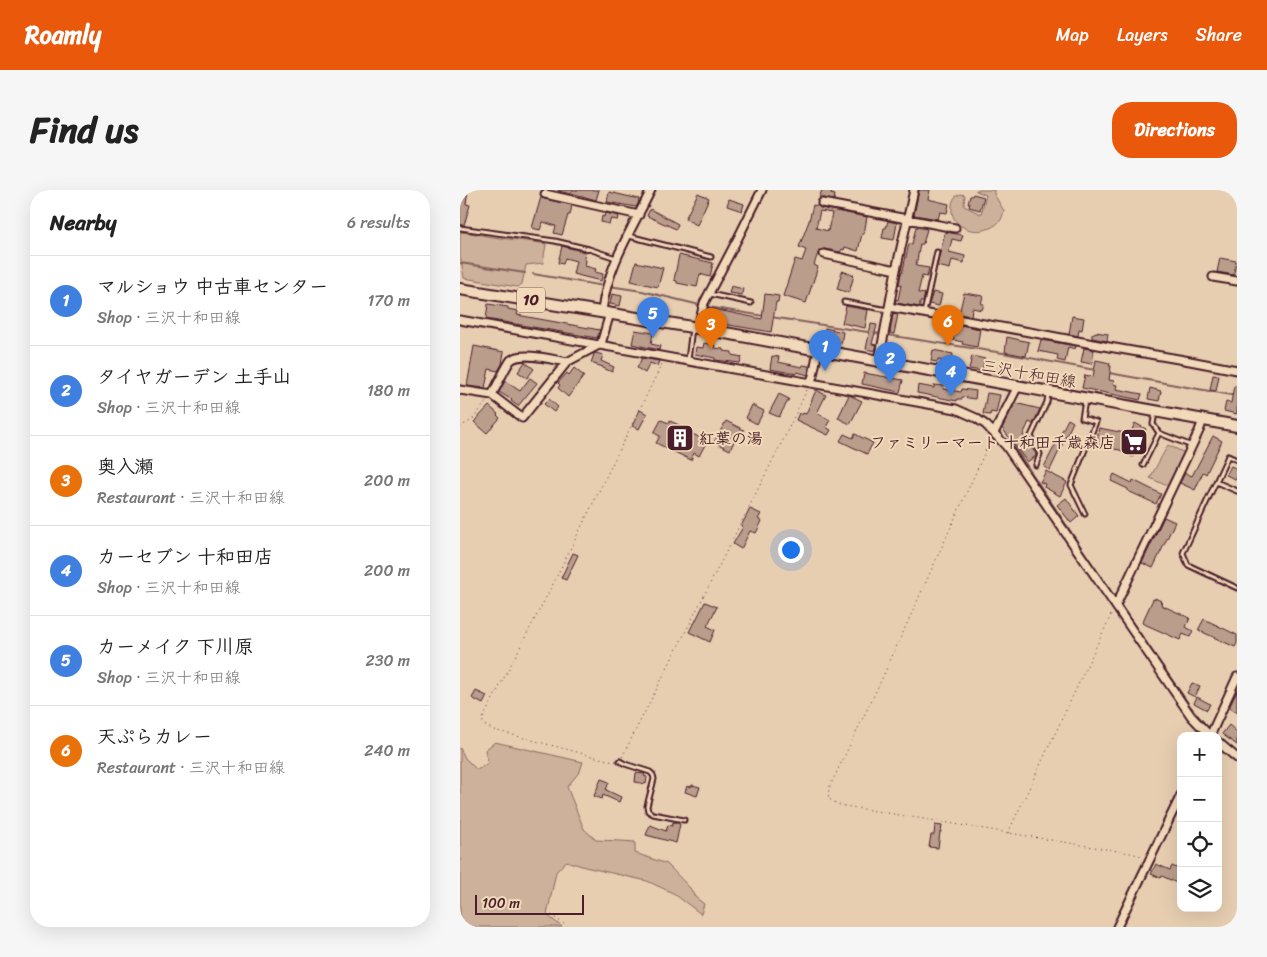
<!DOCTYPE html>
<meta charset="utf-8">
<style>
body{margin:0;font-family:Sriracha,"Klee One",sans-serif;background:#f6f6f6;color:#222}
.controls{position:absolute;right:15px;bottom:15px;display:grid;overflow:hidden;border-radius:10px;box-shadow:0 5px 20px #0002}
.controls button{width:45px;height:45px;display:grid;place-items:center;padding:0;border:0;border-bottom:1px solid #e0e0e0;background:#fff;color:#222;font:25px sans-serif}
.scale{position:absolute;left:15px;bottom:12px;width:109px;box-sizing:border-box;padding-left:5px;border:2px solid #4a1f2b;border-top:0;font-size:14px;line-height:18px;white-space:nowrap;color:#4a1f2b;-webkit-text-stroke:4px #f1d9b9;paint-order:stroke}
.you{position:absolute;left:330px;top:359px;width:18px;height:18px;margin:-12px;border:4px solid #fff;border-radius:50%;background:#1a73e8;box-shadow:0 0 0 8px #1a73e833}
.badge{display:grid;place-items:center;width:32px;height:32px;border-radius:50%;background:#ea580c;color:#fff;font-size:16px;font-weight:700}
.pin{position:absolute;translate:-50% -41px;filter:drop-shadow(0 1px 2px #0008)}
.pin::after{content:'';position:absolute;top:26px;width:18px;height:15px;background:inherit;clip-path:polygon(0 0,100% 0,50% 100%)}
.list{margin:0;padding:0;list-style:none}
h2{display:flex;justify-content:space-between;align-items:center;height:65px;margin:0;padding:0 20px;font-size:21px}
h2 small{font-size:16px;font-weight:400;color:#767676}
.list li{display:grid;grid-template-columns:32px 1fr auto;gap:15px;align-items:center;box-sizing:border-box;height:90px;padding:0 20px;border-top:1px solid #e0e0e0}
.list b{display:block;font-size:19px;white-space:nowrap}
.list p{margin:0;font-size:16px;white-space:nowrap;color:#767676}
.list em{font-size:16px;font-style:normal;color:#767676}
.icon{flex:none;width:28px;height:28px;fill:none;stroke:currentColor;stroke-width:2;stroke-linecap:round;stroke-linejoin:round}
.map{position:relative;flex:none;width:777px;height:737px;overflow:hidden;border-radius:20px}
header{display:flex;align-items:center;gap:30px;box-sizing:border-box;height:70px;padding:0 25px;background:#ea580c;color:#fff}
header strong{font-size:24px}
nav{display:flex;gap:28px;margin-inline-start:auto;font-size:18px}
.intro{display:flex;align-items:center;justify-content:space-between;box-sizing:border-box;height:120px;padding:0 30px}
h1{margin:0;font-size:35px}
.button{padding:12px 22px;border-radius:20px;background:#ea580c;color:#fff;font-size:18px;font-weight:700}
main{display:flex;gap:30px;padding:0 30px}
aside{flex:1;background:#fff;border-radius:20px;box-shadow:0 5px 20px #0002}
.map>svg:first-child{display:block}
.green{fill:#cdb19a;stroke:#8c6862}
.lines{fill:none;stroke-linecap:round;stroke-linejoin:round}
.stream{stroke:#845f5c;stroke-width:2}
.building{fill:#bb9d8c;stroke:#4a1f2b;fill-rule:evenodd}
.service-casing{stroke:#4a1f2b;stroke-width:7}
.minor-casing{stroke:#4a1f2b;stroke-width:11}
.primary-casing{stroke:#4a1f2b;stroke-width:14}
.path{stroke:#4a1f2b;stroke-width:1;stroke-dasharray:1 4;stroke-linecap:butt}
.service{stroke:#f1d9b9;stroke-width:3}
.minor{stroke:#f1d9b9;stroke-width:7}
.primary{stroke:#f1d9b9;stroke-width:10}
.labels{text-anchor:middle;stroke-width:4;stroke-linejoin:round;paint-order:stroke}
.shield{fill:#f1d9b9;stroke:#7c5756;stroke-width:1}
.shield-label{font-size:15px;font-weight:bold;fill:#4a1f2b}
.street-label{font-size:16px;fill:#4a1f2b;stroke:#f1d9b9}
.poi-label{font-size:16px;font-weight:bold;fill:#4a1f2b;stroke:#f1d9b9;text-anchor:start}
</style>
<header>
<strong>Roamly</strong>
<nav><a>Map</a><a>Layers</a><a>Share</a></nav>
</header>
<div class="intro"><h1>Find us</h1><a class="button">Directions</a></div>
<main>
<aside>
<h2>Nearby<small>6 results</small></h2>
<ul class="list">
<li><span class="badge" style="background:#3f7fe0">1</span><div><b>マルショウ 中古車センター</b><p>Shop · 三沢十和田線</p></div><em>170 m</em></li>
<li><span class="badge" style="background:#3f7fe0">2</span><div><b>タイヤガーデン 土手山</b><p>Shop · 三沢十和田線</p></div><em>180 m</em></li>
<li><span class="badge" style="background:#e8710a">3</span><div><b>奥入瀬</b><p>Restaurant · 三沢十和田線</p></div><em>200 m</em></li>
<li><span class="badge" style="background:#3f7fe0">4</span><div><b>カーセブン 十和田店</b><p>Shop · 三沢十和田線</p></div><em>200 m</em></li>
<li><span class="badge" style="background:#3f7fe0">5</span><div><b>カーメイク 下川原</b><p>Shop · 三沢十和田線</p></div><em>230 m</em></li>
<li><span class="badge" style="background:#e8710a">6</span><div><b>天ぷらカレー</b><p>Restaurant · 三沢十和田線</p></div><em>240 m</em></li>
</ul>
</aside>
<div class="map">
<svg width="777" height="737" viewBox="0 0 777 737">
<rect width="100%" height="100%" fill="#e7ceb1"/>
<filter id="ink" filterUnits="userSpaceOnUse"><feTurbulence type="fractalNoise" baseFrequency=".02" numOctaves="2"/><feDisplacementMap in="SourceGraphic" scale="10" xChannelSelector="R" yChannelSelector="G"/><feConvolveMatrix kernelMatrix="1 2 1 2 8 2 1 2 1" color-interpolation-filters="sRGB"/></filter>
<g filter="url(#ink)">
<path class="green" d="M516 0H534V4L544 21C543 24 542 29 540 31 528 44 505 44 495 30 489 22 491 0 505 5L504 16 521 24 526 5 516 1Z
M0 42C14 43 25 46 39 48 55 50 70 51 86 54L83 73 66 75 62 94 57 97 4 88 1 70 0 69Z
M708 255 725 263 709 295H705L690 288Z
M35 552 123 572 120 581 107 597 124 639 136 650 161 651 175 652V663L207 674 230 698 235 707 244 714 241 724 213 703 187 691 125 677 106 671 96 682 87 725 102 737H3L0 732V558L5 568 17 580 28 573 25 560Z"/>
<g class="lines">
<path class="stream" d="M0 73 65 83
M73 84 144 96
M149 96 182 101 248 117 304 126
M311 127 543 163 635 180
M649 183 777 206
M551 252 654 407
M661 416 730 516 748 538
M756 545 757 546
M758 547 777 563"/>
</g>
<path class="building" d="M0 0H8L6 14 10 15 4 35H0Z
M98 0H139L136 10 111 3V4L98 1Z
M362 0H372L371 4 375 5 374 10 363 8H359Z
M459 0H470L468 9 489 14 487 23 480 22 478 29 454 25Z
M149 2 179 9 178 14 176 17 147 12Z
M238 3 249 8 237 35 225 29Z
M513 4 524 7 520 20 509 17 510 13H508L510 6H512Z
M81 7 84 9 112 15 110 25H108L102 45 94 43 96 36 83 32 80 40 72 38Z
M269 9 284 14 282 21 267 16Z
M353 15 358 16 361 18 407 27 404 44H402L398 61 385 57 384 60 382 59 381 61 380 62 365 59 359 60 354 75 358 77 346 113 323 106 335 69 342 71 346 60 339 57 349 31ZM360 21 372 23 368 41 356 38Z
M190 19 218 34 216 39 187 26Z
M145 23 159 26 158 30 151 29 149 34 141 32 142 26 144 27Z
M428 31 437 33 434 50 422 48 424 38H426Z
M456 37 467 39 463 54H460L456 76 469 78 467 87 462 86 458 103 465 104 463 112H460V117L435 113 436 109 438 110 441 95H439L441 83H442L449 54H452Z
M485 42 503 45 501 51 492 49 489 62 505 66 504 73 492 70 490 79 477 76Z
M102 56 125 62 124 69 126 70 125 76 136 79 135 82 143 84 141 91 113 84 116 71 105 68 103 74 98 73Z
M219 65 253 73 250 87 240 84 237 97 217 93V91L214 90Z
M760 68 776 71 774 85 757 82Z
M176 72 203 78 198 97 171 91Z
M382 81 394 85 389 103 377 99Z
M271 96 283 99 282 105 269 103Z
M473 102 482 104 479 116 469 114Z
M504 103 523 106 521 114H524L522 120 512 118 511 126 498 124 499 120H500Z
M152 104 162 106 160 116 150 114Z
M305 104 319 106 318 112H316L311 142 263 134 255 132V130L246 128 248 118 302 129Z
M28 114 48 117V119L58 121 57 125 140 140 137 148 26 129Z
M386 116 408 120 405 138 382 133Z
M433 123 438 124 434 144 430 143Z
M612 126 624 128 622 140 619 139 618 146 609 144Z
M411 134 417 135 412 154 417 155 415 161 406 159Z
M496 134 520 139 517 157 502 154 503 152 493 150Z
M365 138 383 142 381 154 379 153 378 155 371 154 372 152 362 149Z
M175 140 193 143 191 154 200 156 199 160 172 154Z
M636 142 648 144 647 151 632 148V144Z
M547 147 569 152 566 166 545 162Z
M581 150 616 156 615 159 608 157 605 172 597 170 598 165 578 161Z
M244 153 255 155 254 158 263 159V161L272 162V165L282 167 280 173 255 170V168L235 164 236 157 243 158Z
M14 156 44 162 42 174 38 181 29 179 25 198 7 196Z
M624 158 634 160 632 174 621 172Z
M473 160 493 164 492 172 478 170V172L471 171Z
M136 163 143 165 141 171 154 177 152 182 143 178V177L131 173 134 164Z
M312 166 319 167 318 172 342 177 343 175 349 176 348 185 337 182V184L310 179Z
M512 166 525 169 522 181 509 179Z
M182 168 199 171 197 176 190 173 185 183 177 178Z
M636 170 650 173 649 176H651L649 190 654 191 653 194 657 195 656 199 682 204 680 210 622 198 625 185 633 187Z
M65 172 74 179 67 188 58 182Z
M114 178 124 186 108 207 98 198 100 195 98 193 107 183 109 185Z
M404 183 443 190 440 202 402 194Z
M753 185 759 186 756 201 750 200Z
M70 188 77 193 58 216 51 211 52 210 39 202 45 191 60 201Z
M458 195 474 198V195L484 196 483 199 501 202 502 199 516 201 515 209 502 207V209H497V211L457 203Z
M774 196H777V224L764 221 766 212 771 213Z
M690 198 701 201 699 211 688 209Z
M356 200 366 205 357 223 370 230 366 237 371 240 368 245 336 230 339 223 342 225 343 223 346 224Z
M527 203 540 205 536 223 531 222 530 225 523 224Z
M319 204 329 209 319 227 309 223Z
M389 205 402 211 390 234 378 228Z
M89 209 98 217 94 222 84 214Z
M555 213 580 219 573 234 569 232 563 245 576 264V266L567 272 542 238Z
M292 215 304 221 297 234 286 228Z
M29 216 38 224 37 225 40 228 27 243 14 232Z
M180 220 187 224 179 239 172 236Z
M608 229 613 232 590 280 584 277Z
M201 230 209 233 210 231 221 236 220 238 247 251 239 266 234 263 231 270 196 253 200 246 194 243Z
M266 231 284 240 280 248 276 247 270 260 254 252Z
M675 233 686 239 673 267 660 260 641 257V255L636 254 639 238 670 244Z
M384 244 393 248 395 244 413 253 407 264 380 251Z
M753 246 762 251 746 284 743 282 735 300 720 293 725 283 732 286Z
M771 276 777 279V290L766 285Z
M586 281 607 292 600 306 584 297 585 294 580 292Z
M654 284 672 293 673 290 701 304 696 314 668 301V299L651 291Z
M606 308 619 326 611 333 597 315Z
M290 319 301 324 298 329 302 331 296 343 290 341 281 359 273 354 283 337 281 336Z
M704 327 715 332 693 378 682 373Z
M113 363 118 365 106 390 101 388Z
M695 408 701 411 700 412 702 413 701 415 730 428 726 437 733 441 730 447 723 444 720 450 682 433 693 409 695 410Z
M245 412 257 417 247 436 255 440 250 452 229 442 233 434H234Z
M744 429 777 445V453L775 457 738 440Z
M732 493 740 496 735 507 727 503Z
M16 501 27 506 23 514 12 508Z
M777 501V522L769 518Z
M737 507 750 514 747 520 734 513Z
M769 535 777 542V555L762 544Z
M176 583 185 584 184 586 187 587 186 594 175 592Z
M141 589 149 592 146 600 161 607 159 612 143 605 142 609 134 606Z
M232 595 240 597 237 606 225 602 227 596 231 597Z
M213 632 220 634 216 653 186 645 190 635 206 641 208 635 212 636Z
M475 635 482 636 481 642H480L478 658 469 657 471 645H474Z
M696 674 710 680 712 676 721 680V695L702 686 701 688 691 684Z"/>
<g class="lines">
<defs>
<path id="service" d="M0 38 95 51 129 59 156 68
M169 46 251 67
M250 104 291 113
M384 112 428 120
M464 123 477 62
M228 170 232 138
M695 223 693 234 699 243
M777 270 768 266 723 363 728 375 777 398
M576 275 580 264 571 246 587 212 588 204
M683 275 699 243 732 256
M756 292 777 301
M625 324 611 295 636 232 622 228 625 211
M160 571 165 574 190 582 193 585 194 589 187 616 188 621 193 624 224 630"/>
<path id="minor" d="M85 4 179 25
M362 13 495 38
M364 64 436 80
M753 87 777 91
M429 117 575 143 649 157 730 171 777 180
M142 121C147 77 172 39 191 0
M0 130 496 219 516 228 526 235 546 256 731 526 750 546 777 487
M238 138 244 113 278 48 302 0
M419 171 436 80 454 0
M350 193 353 186 358 160
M0 200 32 205C35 199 48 173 51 170 62 161 94 170 107 172L141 154 150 123
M32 205 62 228 107 172
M534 243 558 196
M656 415 739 241 743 230
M758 552 777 568
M657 737 721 605"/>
<path id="primary" d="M0 99 238 138 777 236"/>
</defs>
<use href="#service" class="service-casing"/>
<use href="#minor" class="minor-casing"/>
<use href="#primary" class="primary-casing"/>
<path class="path" d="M0 237 12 230 27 211
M530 251 420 493 370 596 368 604 369 609 379 615 670 663 682 666
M162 567 324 248 347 200
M156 571 143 569 34 540 24 535 22 530 91 398 202 174
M548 643 652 423
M91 725 108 737"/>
<use href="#service" class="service"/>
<use href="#minor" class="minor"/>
<use href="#primary" class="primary"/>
</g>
</g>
<defs>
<symbol id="building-square" viewBox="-11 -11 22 22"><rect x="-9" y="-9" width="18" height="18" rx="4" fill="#4a1f2b" stroke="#f1d9b9"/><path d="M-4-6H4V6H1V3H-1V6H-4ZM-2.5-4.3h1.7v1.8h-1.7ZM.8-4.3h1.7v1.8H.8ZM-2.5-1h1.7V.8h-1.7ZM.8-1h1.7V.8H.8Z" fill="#fff"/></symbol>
<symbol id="supermarket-square" viewBox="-11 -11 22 22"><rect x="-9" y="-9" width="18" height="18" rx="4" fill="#4a1f2b" stroke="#f1d9b9"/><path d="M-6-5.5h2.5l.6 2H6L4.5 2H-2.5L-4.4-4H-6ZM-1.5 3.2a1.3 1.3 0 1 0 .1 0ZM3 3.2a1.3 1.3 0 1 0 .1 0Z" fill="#fff"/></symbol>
</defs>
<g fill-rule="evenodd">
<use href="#building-square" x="204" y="232" width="32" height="32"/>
<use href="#supermarket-square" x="658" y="236" width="32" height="32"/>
</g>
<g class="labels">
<rect class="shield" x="57" y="97.5" width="28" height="25" rx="4"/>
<g class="shield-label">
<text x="71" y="115">10</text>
</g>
<g class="street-label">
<text transform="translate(569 183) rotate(10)" y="6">三沢十和田線</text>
</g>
<g class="poi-label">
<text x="239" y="254">紅葉の湯</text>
<text x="655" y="258" text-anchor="end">ファミリーマート 十和田千歳森店</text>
</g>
</g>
</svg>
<div class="controls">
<button>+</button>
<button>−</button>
<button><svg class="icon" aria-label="locate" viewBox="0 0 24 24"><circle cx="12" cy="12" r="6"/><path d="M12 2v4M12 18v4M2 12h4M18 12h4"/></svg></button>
<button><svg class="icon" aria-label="layers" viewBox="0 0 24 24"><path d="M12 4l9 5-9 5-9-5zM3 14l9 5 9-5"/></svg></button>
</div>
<div class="scale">100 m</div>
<div class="you"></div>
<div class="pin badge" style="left:365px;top:181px;background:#3f7fe0">1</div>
<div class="pin badge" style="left:430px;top:193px;background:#3f7fe0">2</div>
<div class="pin badge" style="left:251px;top:159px;background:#e8710a">3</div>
<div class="pin badge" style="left:491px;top:206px;background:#3f7fe0">4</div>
<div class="pin badge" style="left:193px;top:148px;background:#3f7fe0">5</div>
<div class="pin badge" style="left:488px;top:156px;background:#e8710a">6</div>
</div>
</main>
